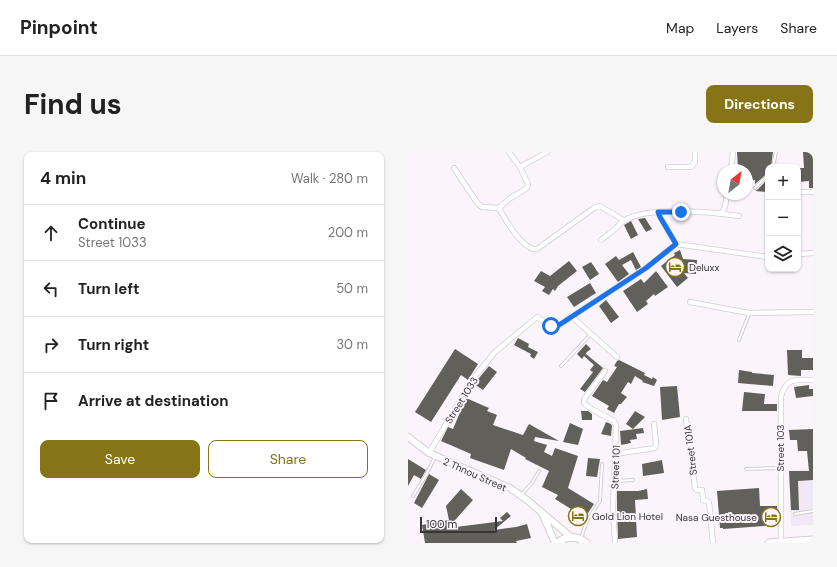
<!DOCTYPE html>
<meta charset="utf-8">
<style>
body{margin:0;font-family:"DM Sans",sans-serif;background:#f6f6f6;color:#222}
.controls{position:absolute;right:12px;top:12px;display:grid;overflow:hidden;border-radius:8px;box-shadow:0 1px 3px #0004}
.controls button{width:36px;height:36px;display:grid;place-items:center;padding:0;border:0;border-bottom:1px solid #e0e0e0;background:#fff;color:#222;font:20px sans-serif}
.compass{position:absolute;left:309px;top:12px;width:36px;height:36px;border-radius:50%;background:#fff;box-shadow:0 1px 3px #0004;rotate:31deg}
.scale{position:absolute;left:12px;bottom:10px;width:77px;box-sizing:border-box;padding-left:4px;border:2px solid #373537;border-top:0;font-size:11px;line-height:14px;white-space:nowrap;color:#373537;-webkit-text-stroke:3px #fbf5fb;paint-order:stroke}
.stop{position:absolute;width:12px;height:12px;margin:-9px;border:3px solid #1a73e8;border-radius:50%;background:#fff}
.stop.end{background:#1a73e8;border-color:#fff;box-shadow:0 1px 4px #0008}
.list{margin:0;padding:0;list-style:none}
h2{display:flex;justify-content:space-between;align-items:center;height:52px;margin:0;padding:0 16px;font-size:17px}
h2 small{font-size:13px;font-weight:400;color:#767676}
.list li{display:grid;grid-template-columns:26px 1fr auto;gap:12px;align-items:center;box-sizing:border-box;height:56px;padding:0 16px;border-top:1px solid #e0e0e0}
.list b{display:block;font-size:15px;white-space:nowrap}
.list p{margin:0;font-size:13px;white-space:nowrap;color:#767676}
.list em{font-size:13px;font-style:normal;color:#767676}
.actions{display:flex;gap:8px;padding:12px 16px}
.actions a{flex:1;padding:9px 0;border:1px solid #867416;border-radius:8px;text-align:center;font-size:14px;color:#867416}
.actions .main{background:#867416;color:#fff}
.icon{flex:none;width:22px;height:22px;fill:none;stroke:currentColor;stroke-width:2;stroke-linecap:round;stroke-linejoin:round}
.map{position:relative;flex:none;width:405px;height:391px;overflow:hidden;border-radius:8px}
header{display:flex;align-items:center;gap:24px;box-sizing:border-box;height:56px;padding:0 20px;background:#fff;border-bottom:1px solid #e0e0e0}
header strong{font-size:19px}
nav{display:flex;gap:22px;margin-inline-start:auto;font-size:14px}
.intro{display:flex;align-items:center;justify-content:space-between;box-sizing:border-box;height:96px;padding:0 24px}
h1{margin:0;font-size:28px}
.button{padding:10px 18px;border-radius:8px;background:#867416;color:#fff;font-size:14px;font-weight:700}
main{display:flex;gap:24px;padding:0 24px}
aside{flex:1;background:#fff;border-radius:8px;box-shadow:0 1px 3px #0004}
.map>svg:first-child{display:block}
.built{fill:#f2e7f4}
.building{fill:#61605a}
.lines{fill:none;stroke-linecap:round;stroke-linejoin:round}
.service-casing{stroke:#d2cdd3;stroke-width:4}
.minor-casing{stroke:#d2cdd3;stroke-width:6}
.secondary-casing{stroke:#d2cdd3;stroke-width:8}
.primary-casing{stroke:#d2cdd3;stroke-width:9}
.service{stroke:#fff;stroke-width:2}
.minor{stroke:#fff;stroke-width:4.5}
.secondary{stroke:#fff;stroke-width:6}
.primary{stroke:#fff;stroke-width:7}
.route{stroke:#1a73e8;stroke-width:5}
.labels{text-anchor:middle;stroke-width:4;stroke-linejoin:round;paint-order:stroke}
.poi-label{font-size:10px;fill:#373537;stroke:#fbf5fb;text-anchor:start}
.street-label{font-size:10px;fill:#373537;stroke:#fbf5fb}
</style>
<header>
<strong>Pinpoint</strong>
<nav><a>Map</a><a>Layers</a><a>Share</a></nav>
</header>
<div class="intro"><h1>Find us</h1><a class="button">Directions</a></div>
<main>
<aside>
<h2>4 min<small>Walk · 280 m</small></h2>
<ul class="list">
<li><svg class="icon" aria-label="ahead" viewBox="0 0 24 24"><path d="M12 20V5M6 11l6-6 6 6"/></svg><div><b>Continue</b><p>Street 1033</p></div><em>200 m</em></li>
<li><svg class="icon" aria-label="left" viewBox="0 0 24 24"><path d="M17 20v-9H6M10 6l-5 5 5 5"/></svg><div><b>Turn left</b></div><em>50 m</em></li>
<li><svg class="icon" aria-label="right" viewBox="0 0 24 24"><path d="M7 20v-9h11M14 6l5 5-5 5"/></svg><div><b>Turn right</b></div><em>30 m</em></li>
<li><svg class="icon" aria-label="arrive" viewBox="0 0 24 24"><path d="M6 21V4h12l-3 4 3 4H6"/></svg><div><b>Arrive at destination</b></div></li>
</ul>
<div class="actions"><a class="main">Save</a><a>Share</a></div>
</aside>
<div class="map">
<svg width="405" height="391" viewBox="0 0 405 391">
<rect width="100%" height="100%" fill="#fbf5fb"/>
<path class="built" d="M405 317V373L383 374 381 319Z"/>
<path class="building" d="M329 0H365L363 15H360V21L347 32V28H339V18H330Z
M395 0H405V36H401V29L390 30V16H396Z
M360 27V40L347 39 349 38Z
M237 66 244 77 238 80 230 67Z
M223 69 230 83 223 87 216 73Z
M272 98 275 107 289 108 288 122 276 121 280 126 269 135 253 114 267 103 266 101Z
M225 100 233 115 228 118 223 108 214 113 221 122 210 130 197 112 208 104 211 108Z
M161 109 169 119 150 134 147 139 145 137 141 143 134 139 137 135 126 129 133 119 142 124Z
M183 110 191 122 182 128 174 115Z
M248 119 260 135 247 144 246 142 238 149 240 152 229 160 215 139 233 127 236 131Z
M182 131 188 141 166 155 159 145Z
M198 148 211 165 203 171 191 154Z
M110 186 121 192 120 195 130 200 126 207 122 204 123 202 106 193Z
M178 192 183 197 179 200 177 203 178 202 195 216 177 240 172 237 185 220 182 218 186 213 176 204 174 207 169 202Z
M47 197 70 212 60 228 53 223 23 270 7 260Z
M379 198H394V206H405V218H393V224L380 223Z
M211 208 237 221 236 223 244 227 245 225 249 228 246 234 234 230 235 229 227 224 223 232 220 230 213 241 219 245 213 252H211L206 261 199 257 201 254 184 244 195 228 199 230 209 215 206 214 209 209Z
M81 214 89 220 75 238 66 232Z
M331 218 344 220V221L366 223 365 234 330 231Z
M401 233V237H405V244L388 246 386 235Z
M269 234 272 265 254 268 252 235Z
M336 240 357 242 356 252H369V259H334Z
M58 246 81 256 79 259 89 263 85 273 115 283 121 272 151 289 127 285 126 289 139 293 136 300 144 304 147 296 170 304 160 336 186 352 176 367 162 358 163 357 147 347 150 343 134 335 141 319 117 307 118 306 103 297 96 318 62 306 63 302 33 289 40 275 45 277Z
M173 259H180L184 262V268H174Z
M227 259 237 265 225 277 218 272Z
M198 270 203 272 204 274 203 284 193 282Z
M162 271 175 277 170 293 155 290Z
M235 276 236 281 228 282 229 287 222 288 223 291 213 293 212 279Z
M405 277V328L390 329 391 358H383L381 319H401L399 299H390L389 288H382L381 278Z
M180 306 192 307 189 325 178 324Z
M0 307 18 318 13 327 6 323 0 334Z
M254 308 256 321 235 324 234 312Z
M21 322 31 328 14 356 6 351Z
M351 336 352 354H369V373L315 377V376H312L309 339Z
M53 337 65 348 40 376 95 369 92 366 99 360 103 364 86 378 108 375 119 372 123 386 108 389 109 391H17L14 373 41 368 38 354Z
M239 337 240 347 227 348 229 385 210 387 209 357V339H230Z"/>
<g class="lines">
<defs>
<path id="service" d="M365 15 368 0
M347 36 360 23
M331 188 341 162
M153 214 182 183
M338 317 372 316
M207 329 225 328
M113 343 124 331 131 319
M5 344 18 323 27 305
M387 362 405 359
M173 386 179 369 192 349 194 312"/>
<path id="minor" d="M112 15 139 0
M260 15H283L287 10V0
M46 16 70 52 74 55 91 56 101 47 119 36 120 32 112 15 101 0
M323 18 325 0
M394 40H405
M91 56C98 69 111 92 125 97H129L186 56 192 54 215 68
M250 60 252 65 268 92
M313 62 317 55 319 42
M193 88C198 84 203 81 208 76 211 74 213 69 217 68 241 54 303 60 331 64
M390 102 405 101
M282 150 341 161 405 160
M163 164 209 205
M197 219 177 246C176 249 175 250 177 252 181 257 199 265 206 269L208 273 205 357 207 391
M278 267 287 336 289 338H294L295 348 301 350 305 391
M21 301 64 228 87 200 129 165 146 176 148 175 238 116 268 92 360 105
M207 302 247 296 248 291 246 272
M373 390V244C379 225 387 228 405 228"/>
<path id="secondary" d="M0 285 21 301 102 336 119 348 163 385
M134 361 147 391"/>
<path id="primary" d="M150 391C158 383 170 384 178 391
M361 391 405 388"/>
</defs>
<use href="#service" class="service-casing"/>
<use href="#minor" class="minor-casing"/>
<use href="#secondary" class="secondary-casing"/>
<use href="#primary" class="primary-casing"/>
<use href="#service" class="service"/>
<use href="#minor" class="minor"/>
<use href="#secondary" class="secondary"/>
<use href="#primary" class="primary"/>
</g>
<g class="lines">
<path class="route" d="M143 174 148 175 238 116 268 92 252 65 250 60H273"/>
</g>
<defs>
<symbol id="hotel-ring" viewBox="-11 -11 22 22"><circle r="9.5" fill="#fbf5fb" stroke="#867416" stroke-width="1.5"/><path d="M-6-4.5h1.5V1H6V5H4.5V3h-9V5H-6ZM-4 0a1.8 1.8 0 1 1 3.6 0ZM.5 0V-2.5h3Q6-2.5 6 0Z" fill="#867416"/></symbol>
</defs>
<g fill-rule="evenodd">
<use href="#hotel-ring" x="256" y="104" width="22" height="22"/>
<use href="#hotel-ring" x="159" y="353" width="22" height="22"/>
<use href="#hotel-ring" x="352" y="354" width="22" height="22"/>
</g>
<g class="labels">
<g class="poi-label">
<text x="281" y="119">Deluxx</text>
<text x="184" y="368">Gold Lion Hotel</text>
<text x="349" y="369" text-anchor="end">Nasa Guesthouse</text>
</g>
<g class="street-label">
<text transform="translate(53 248) rotate(-58)" y="4">Street 1033</text>
<text transform="translate(372 296) rotate(-90)" y="4">Street 103</text>
<text transform="translate(282 298) rotate(-97)" y="4">Street 101A</text>
<text transform="translate(207 315) rotate(-88)" y="4">Street 101</text>
<text transform="translate(67 322) rotate(24)" y="4">2 Thnou Street</text>
</g>
</g>
</svg>
<div class="controls">
<button>+</button>
<button>−</button>
<button><svg class="icon" aria-label="layers" viewBox="0 0 24 24"><path d="M12 4l9 5-9 5-9-5zM3 14l9 5 9-5"/></svg></button>
</div>
<svg class="compass" viewBox="-18 -18 36 36"><path d="M0-13l5 13h-10z" fill="#e53935"/><path d="M0 13l5-13h-10z" fill="#767676"/></svg>
<div class="scale">100 m</div>
<div class="stop" style="left:143px;top:174px"></div>
<div class="stop end" style="left:273px;top:60px"></div>
</div>
</main>
